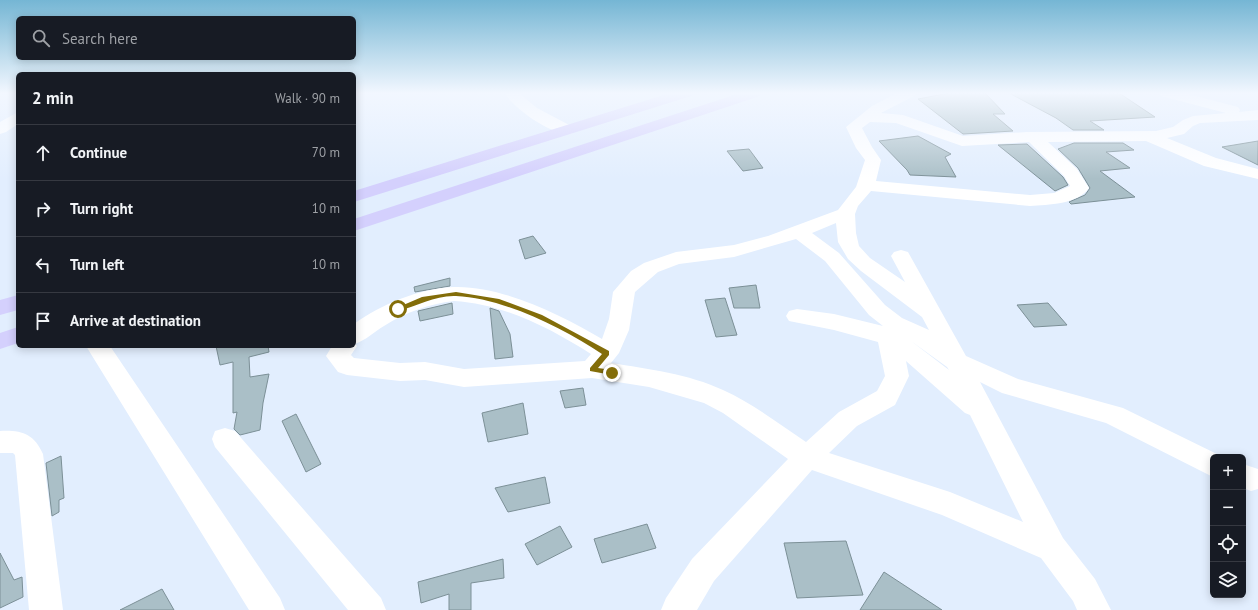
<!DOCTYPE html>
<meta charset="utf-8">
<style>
body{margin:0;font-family:"PT Sans",sans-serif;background:#20242c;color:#f1f3f6}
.controls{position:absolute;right:12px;bottom:12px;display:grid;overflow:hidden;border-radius:6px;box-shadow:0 2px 10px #0003}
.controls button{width:36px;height:36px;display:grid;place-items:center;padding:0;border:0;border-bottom:1px solid #363941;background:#171b24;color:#f1f3f6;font:20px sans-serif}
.stop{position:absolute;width:12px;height:12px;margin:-9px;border:3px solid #836d09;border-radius:50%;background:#fff}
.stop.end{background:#836d09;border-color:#fff;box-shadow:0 1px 4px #0008}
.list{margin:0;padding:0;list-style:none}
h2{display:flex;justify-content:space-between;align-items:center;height:52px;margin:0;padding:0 16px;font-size:17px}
h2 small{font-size:13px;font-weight:400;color:#9ea1a6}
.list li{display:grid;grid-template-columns:26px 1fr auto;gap:12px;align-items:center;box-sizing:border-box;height:56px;padding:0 16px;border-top:1px solid #363941}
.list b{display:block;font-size:15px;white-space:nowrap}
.list em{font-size:13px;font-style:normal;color:#9ea1a6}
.icon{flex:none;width:22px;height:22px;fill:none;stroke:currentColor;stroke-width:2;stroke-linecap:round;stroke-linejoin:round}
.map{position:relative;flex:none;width:1258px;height:610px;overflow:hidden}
.search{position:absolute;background:#171b24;box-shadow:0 2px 10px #0003;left:16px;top:16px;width:340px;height:44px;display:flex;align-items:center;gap:10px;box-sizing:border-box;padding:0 14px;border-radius:6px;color:#9ea1a6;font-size:15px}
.panel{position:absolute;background:#171b24;box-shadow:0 2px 10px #0003;left:16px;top:72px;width:340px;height:276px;border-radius:6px}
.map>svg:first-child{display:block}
.building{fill:#aabfc7;stroke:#7c9097}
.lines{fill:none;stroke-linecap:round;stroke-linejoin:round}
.minor{fill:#fff;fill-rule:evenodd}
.major{fill:#d4d0fd;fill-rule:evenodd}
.route{fill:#836d09}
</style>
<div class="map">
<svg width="1258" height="610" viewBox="0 0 1258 610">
<rect width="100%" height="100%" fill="#e2eefe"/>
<path class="building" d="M949 93H985L1005 114H993L1013 131 963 134 918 99Z
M1009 93H1119L1155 117 1090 121 1104 130H1073L1056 118Z
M918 136 951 154 945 157 956 177 910 175 907 170 879 141Z
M1258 141V165L1222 147Z
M1074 143H1123L1134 150 1106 152 1130 168 1100 171 1135 197 1071 204 1069 202 1085 195 1090 188 1078 168 1058 149Z
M1027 144 1063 177 1068 185 1055 191 998 145Z
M749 149 763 168 743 171 727 151Z
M533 236 546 253 525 259 519 240Z
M450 278V286L415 292 414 287Z
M756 285 760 308H734L729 288Z
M725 298 737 335 716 337 705 300Z
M452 303 453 314 420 321 418 311Z
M1048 303 1067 325 1034 327 1017 305Z
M490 308 499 311 510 334 513 357 495 359Z
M216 346H268L269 352 249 357 250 377 269 374 263 403 260 430 240 435 234 429 237 412 233 413V362L220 365Z
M583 388 586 405 565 408 560 391Z
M523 403 528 434 488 442 482 413Z
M296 414 321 464 306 472 282 421Z
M61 456 64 498 59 500V512L52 516 46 463Z
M545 477 550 503 508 512 495 488Z
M647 524 656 548 602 563 594 539Z
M560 526 572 547 537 565 525 544Z
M846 541 863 595 797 598 784 543Z
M0 553 14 580 22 577 23 597 0 608Z
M503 559 504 578 471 583V610H449V594L421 603 418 582Z
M884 572 942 610H860Z
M162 589 174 610H120Z"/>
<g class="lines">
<path class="minor" d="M507 93H519L537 108 573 127 575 130 573 133C555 138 516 110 506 95Z
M897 93H916L914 96 881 113 903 115 963 136 1027 132 1156 131 1173 127 1183 120 1193 116 1226 113 1161 96 1159 93H1184L1238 107 1240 110 1239 112 1258 110V120L1200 123 1193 126 1184 134 1167 138 1216 158 1258 169V179L1204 166 1146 141 1048 142 1077 169 1089 188C1078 204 1048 205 1030 206L871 191 858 206 855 214 856 233 859 246 870 258 905 282 891 256 894 252 901 250 908 252 966 356 1018 379 1123 408 1223 457H1213V477L1106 423 1002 393 980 382 1063 538 1095 579 1111 610H1077L1073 601 1041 558 942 515 812 470 714 581 697 610H661L666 598 692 559 788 459 723 413 704 403 649 387 592 378 464 387 425 380 400 381 347 375 338 372 326 356 332 346H354V324C382 304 418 289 453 287 501 285 562 315 602 339L609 319 613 292 631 271 644 263 676 252 734 245 768 236 838 210 856 187 865 160 856 148 846 127 872 106ZM870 122 896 123 962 146 1029 142 1064 176 1070 186 1054 193 1030 195 876 181 881 160 872 147 862 128ZM836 223 838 242 848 259 861 271 922 317 929 330 902 318 885 305 839 253 812 233ZM796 239 825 261 869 315 883 326 834 314 797 309 789 311 786 316 789 321 834 330 878 342 885 376 877 391 839 412 806 442C779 424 752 403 723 390 689 374 648 369 611 363L619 353 629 330 635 292 658 272 679 264 734 257ZM454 301C504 304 550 328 591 354L585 361 464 369 425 362 400 363 354 358 351 355 357 346 355 344C366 340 374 332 384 326 406 312 429 304 454 301ZM911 341 947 367 949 370ZM906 361 965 413 970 415 1023 522 950 492 829 453 857 426 895 405 909 376Z
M18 112V124L6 132 0 134V122Z
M86 346H110L280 598 285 610H249Z
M225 428 235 431 381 598 386 610H348L215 447 212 439 215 431Z
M0 431C22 430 34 434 43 454L63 610H29L15 455 13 453H0Z
M1243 464 1258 469V489L1251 491 1243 488Z"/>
<path class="major" d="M670 93H693L691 96 354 202V191Z
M740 93H762L760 96 354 231V219Z
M18 295V310L0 315V300Z
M18 327V343L0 349V333Z"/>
</g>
<linearGradient id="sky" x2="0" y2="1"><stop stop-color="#75b6d4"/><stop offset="0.52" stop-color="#f2f7ff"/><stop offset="1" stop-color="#f2f7ff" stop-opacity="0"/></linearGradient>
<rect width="1258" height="179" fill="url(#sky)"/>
<path class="route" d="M456 292 499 299 542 315 609 351V355L598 368 612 370 616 373 612 375 590 371V368L602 354C563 328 503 298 456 296 436 295 417 306 398 311L394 309 422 297Z"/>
</svg>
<div class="controls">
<button>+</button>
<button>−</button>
<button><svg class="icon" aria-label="locate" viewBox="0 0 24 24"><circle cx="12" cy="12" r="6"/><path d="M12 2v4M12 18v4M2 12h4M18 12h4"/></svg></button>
<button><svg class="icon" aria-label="layers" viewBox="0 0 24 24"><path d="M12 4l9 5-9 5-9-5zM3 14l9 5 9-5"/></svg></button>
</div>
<div class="stop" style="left:398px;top:309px"></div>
<div class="stop end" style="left:612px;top:373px"></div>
<div class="search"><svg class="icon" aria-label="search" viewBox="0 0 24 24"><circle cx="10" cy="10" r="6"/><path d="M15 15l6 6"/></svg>Search here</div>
<section class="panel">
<h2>2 min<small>Walk · 90 m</small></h2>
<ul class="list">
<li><svg class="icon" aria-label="ahead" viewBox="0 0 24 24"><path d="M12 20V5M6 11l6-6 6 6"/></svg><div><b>Continue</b></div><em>70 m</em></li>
<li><svg class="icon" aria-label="right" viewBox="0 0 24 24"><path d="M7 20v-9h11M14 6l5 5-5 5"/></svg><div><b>Turn right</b></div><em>10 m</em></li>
<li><svg class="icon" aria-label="left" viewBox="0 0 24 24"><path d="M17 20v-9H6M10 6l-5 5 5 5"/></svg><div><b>Turn left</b></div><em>10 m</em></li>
<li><svg class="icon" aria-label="arrive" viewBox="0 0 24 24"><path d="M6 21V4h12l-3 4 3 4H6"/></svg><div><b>Arrive at destination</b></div></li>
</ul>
</section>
</div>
